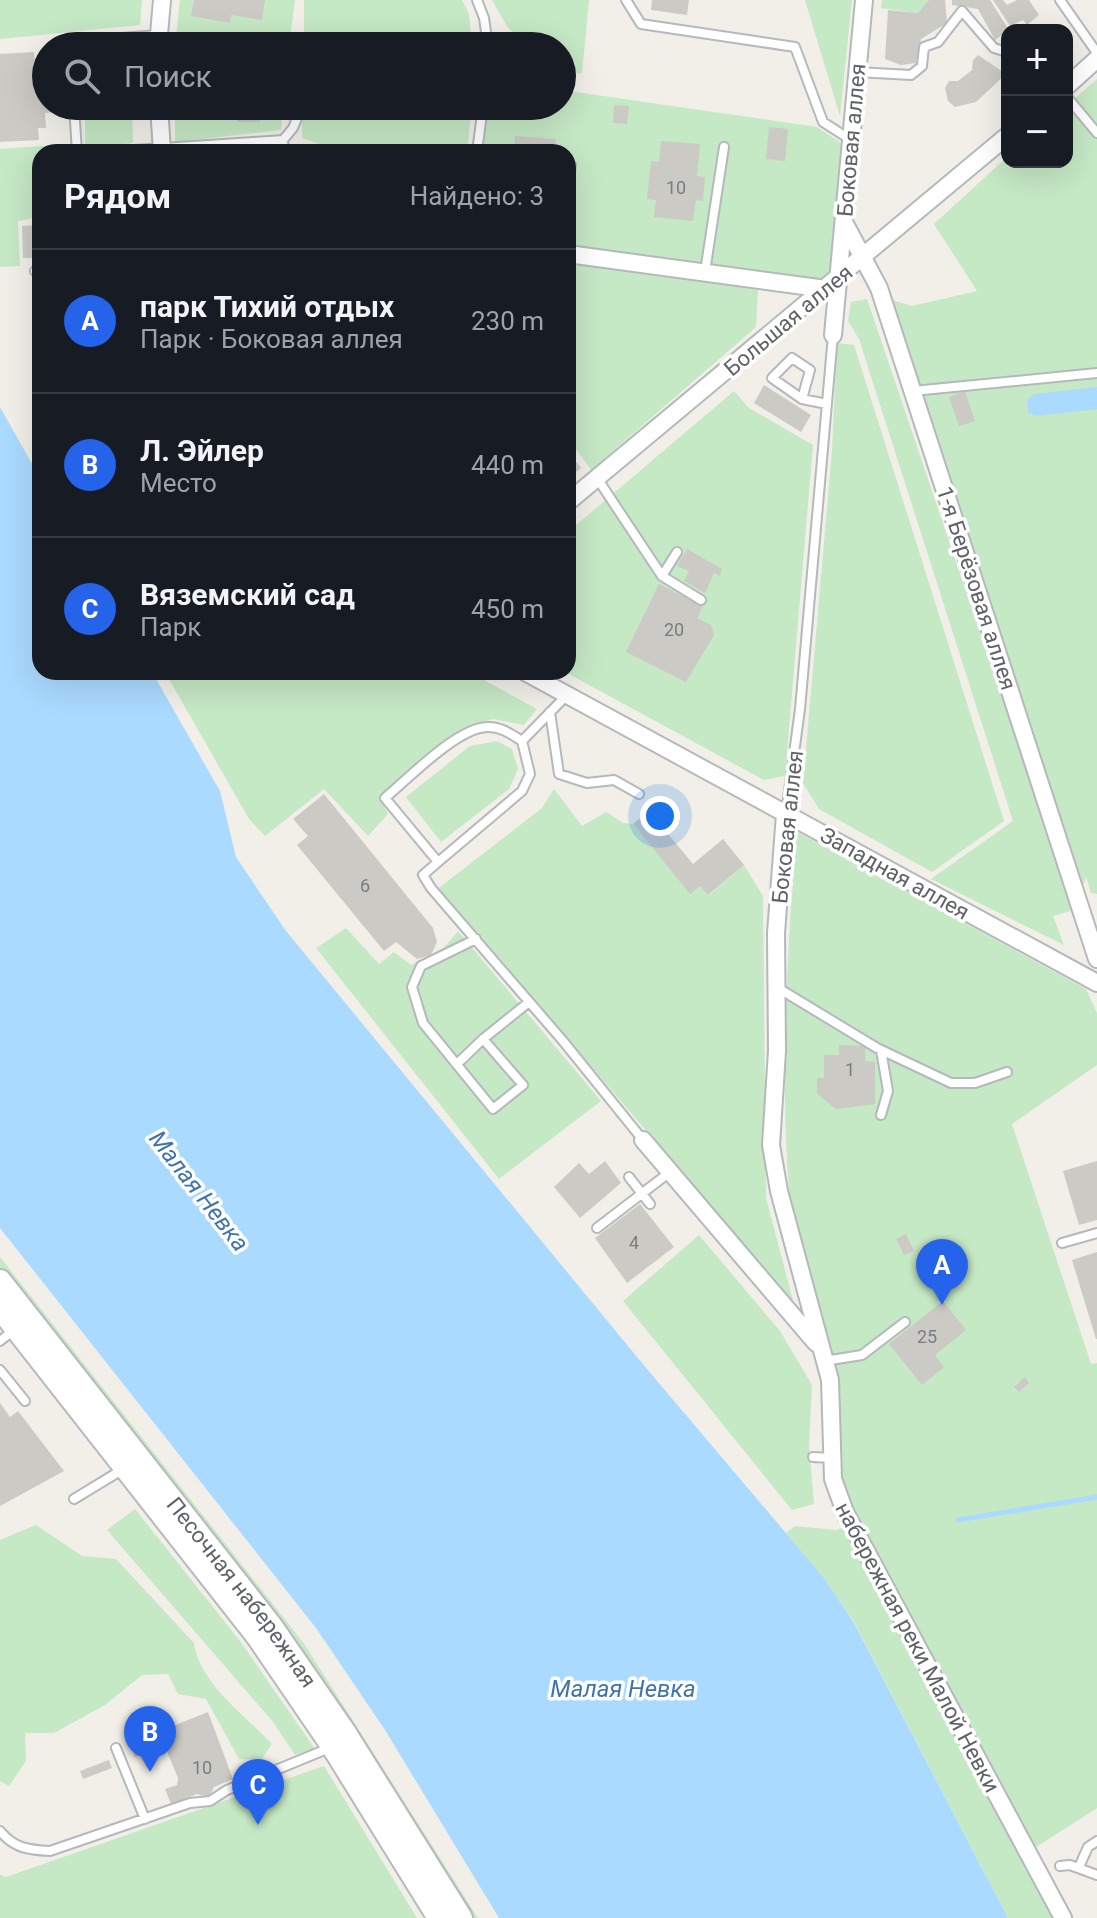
<!DOCTYPE html>
<html lang="ru">
<meta charset="utf-8">
<style>
body{margin:0;font-family:Roboto,sans-serif;background:#20242c;color:#f1f3f6}
.controls{position:absolute;right:24px;top:24px;display:grid;overflow:hidden;border-radius:16px;box-shadow:0 8px 32px #0002}
.controls button{width:72px;height:72px;display:grid;place-items:center;padding:0;border:0;border-bottom:2px solid #363941;background:#171b24;color:#f1f3f6;font:40px sans-serif}
.you{position:absolute;left:660px;top:816px;width:28px;height:28px;margin:-20px;border:6px solid #fff;border-radius:50%;background:#1a73e8;box-shadow:0 0 0 12px #1a73e833}
.badge{display:grid;place-items:center;width:52px;height:52px;border-radius:50%;background:#2563eb;color:#fff;font-size:26px;font-weight:700}
.pin{position:absolute;translate:-50% -66px;filter:drop-shadow(0 2px 4px #0008)}
.pin::after{content:'';position:absolute;top:42px;width:28px;height:24px;background:inherit;clip-path:polygon(0 0,100% 0,50% 100%)}
.list{margin:0;padding:0;list-style:none}
h2{display:flex;justify-content:space-between;align-items:center;height:104px;margin:0;padding:0 32px;font-size:34px}
h2 small{font-size:26px;font-weight:400;color:#9ea1a6}
.list li{display:grid;grid-template-columns:52px 1fr auto;gap:24px;align-items:center;box-sizing:border-box;height:144px;padding:0 32px;border-top:2px solid #363941}
.list b{display:block;font-size:30px;white-space:nowrap}
.list p{margin:0;font-size:26px;white-space:nowrap;color:#9ea1a6}
.list em{font-size:26px;font-style:normal;color:#9ea1a6}
.icon{flex:none;width:44px;height:44px;fill:none;stroke:currentColor;stroke-width:2;stroke-linecap:round;stroke-linejoin:round}
.map{position:relative;flex:none;width:1097px;height:1918px;overflow:hidden}
.search{position:absolute;background:#171b24;box-shadow:0 8px 32px #0002;left:32px;top:32px;width:544px;height:88px;display:flex;align-items:center;gap:20px;box-sizing:border-box;padding:0 28px;border-radius:44px;color:#9ea1a6;font-size:30px}
.panel{position:absolute;background:#171b24;box-shadow:0 8px 32px #0002;left:32px;top:144px;width:544px;height:536px;border-radius:24px}
.map>svg:first-child{display:block}
.green{fill:#c5e8c5}
.water{fill:#aadaff}
.lines{fill:none;stroke-linecap:round;stroke-linejoin:round}
.stream{stroke:#aadaff;stroke-width:5}
.building{fill:#cccac5}
.lane-casing{stroke:#b5b8bc;stroke-width:12}
.street-casing{stroke:#b5b8bc;stroke-width:20}
.secondary-casing{stroke:#b6babf;stroke-width:26}
.lane{stroke:#fff;stroke-width:8}
.street{stroke:#fff;stroke-width:16}
.secondary{stroke:#fff;stroke-width:22}
.labels{text-anchor:middle;stroke-width:7;stroke-linejoin:round;paint-order:stroke}
.number-label{font-size:18px;fill:#7a7d7f}
.street-label{font-size:22px;fill:#5f6368;stroke:#fff}
.water-label{font-size:24px;font-style:italic;fill:#4174aa;stroke:#fff}
</style>
<div class="map">
<svg width="1097" height="1918" viewBox="0 0 1097 1918">
<rect width="100%" height="100%" fill="#f1efe8"/>
<path class="green" d="M0 0H142L140 25 0 39Z
M180 0H295L289 46H175Z
M304 0H462L469 14 472 46H304Z
M492 0H589L582 73 562 75V46H528L508 28Z
M805 0H852L840 116Z
M882 0H929L918 13 881 8Z
M1097 79V894L1091 893 1086 877 1081 891 892 300 912 306 977 291 934 224 1007 157V162H1067V105Z
M562 90 817 127 844 145 830 274 821 281 568 246V152H483L489 106H562Z
M85 106H132L133 143 85 148Z
M175 106H283L281 130 175 142Z
M302 106H472L467 152H342L302 138Z
M68 144 72 152H40V217L18 221 20 266 0 267V149Z
M568 262 758 290 756 327 591 470 568 438Z
M867 299 1074 910 1053 916 1064 945 931 879 1013 821 859 339 848 321 851 302Z
M837 343 854 345 1004 821 932 872 819 809 803 783 832 451Z
M734 391 749 408 813 445 785 776 764 780 565 672H568V532Z
M165 672H469L537 709 524 725 493 719 461 729 381 799 388 814 368 836 324 789 265 836 249 819Z
M497 741 512 749 518 769 509 789 441 842 406 797 470 746Z
M554 789 582 826 606 812 623 823 633 824 690 893 700 886 709 895 744 865 763 896 766 1198 794 1304 439 888 542 808Z
M797 832 1086 989 1097 1013V1065L1012 1124 1091 1364 1097 1363V1808L1033 1849 848 1505 838 1473 837 1433 791 1214C779 1086 786 959 797 832Z
M346 928 379 964 394 952 411 965 442 950 458 931 601 1101 499 1179 316 948Z
M699 1235 780 1331 812 1385 809 1445 814 1504 792 1510 623 1301Z
M0 1257 305 1645 478 1918H470L150 1457 0 1269Z
M135 1509 240 1641 315 1749 295 1755 273 1722 107 1530Z
M36 1525 82 1556 116 1559 194 1643C199 1683 246 1716 272 1744L261 1760 239 1759 206 1699 178 1694 168 1674 142 1675 105 1705 54 1733H25L26 1761 9 1786 0 1781V1540Z
M795 1526 836 1530 845 1527 1054 1918H1008L853 1620 824 1578 786 1533Z
M324 1766 417 1918H0V1875L6 1877Z"/>
<path class="water" d="M1097 387V409L1036 416 1028 412 1027 400 1034 394Z
M0 407 40 478V672H152L220 791 236 857 286 931 647 1369 824 1578 853 1621 1008 1918H499L385 1730 316 1628 0 1228Z"/>
<g class="lines">
<path class="stream" d="M958 1520 1097 1497"/>
</g>
<path class="building" d="M194 0H265L262 20 231 15 230 23 191 16Z
M652 0H689L687 15 651 10Z
M929 0H945L947 23 921 39 916 63 901 65 885 59 888 10 918 13Z
M952 0H990L1009 30 995 40 978 9 952 5Z
M993 0H1003L1007 5 1017 0H1029L1039 15 1027 25 1023 20 1010 26Z
M34 52 35 66H43L46 106H54V112L45 113 46 128H38L39 140 0 142V54Z
M978 55 1006 74 976 102 955 107 948 101 945 88 949 81H958L972 70 973 60Z
M614 105 629 106 627 124 613 123Z
M237 106H260V122H237Z
M769 127 788 129 785 161 766 159Z
M515 136 556 139 555 152H514Z
M661 141 700 144 697 176 705 177 703 201 696 200 693 221 654 217 656 200 647 199 651 161 659 162Z
M40 225V258H23L22 226Z
M764 385 811 415 801 432 754 403Z
M965 391 975 421 959 426 949 397Z
M568 451 581 468 568 478Z
M687 549 722 569 720 576 714 573 705 593 684 581 689 571 677 566Z
M659 584 703 606 697 618 711 625 714 635 686 682 626 652Z
M324 794 433 928 437 942 431 955 417 959 396 942 384 951 297 845 308 836 293 819Z
M649 811 693 864 723 839 744 865 708 895 700 886 690 894 633 824Z
M839 1045 865 1046V1061L875 1062V1104L836 1109 817 1094V1078H824V1055H839Z
M605 1161 621 1183 580 1218 554 1187 579 1163 589 1174Z
M1097 1161V1220L1079 1225 1063 1171Z
M640 1204 674 1247 627 1283 595 1238Z
M906 1234 914 1251 904 1255 896 1239Z
M1097 1252V1339H1096L1072 1260Z
M943 1301 966 1330 935 1355 944 1367 922 1385 889 1344Z
M1025 1377 1029 1383 1019 1392 1014 1387Z
M0 1403 10 1417 18 1411 64 1471 0 1506Z
M208 1712 233 1779 214 1787 209 1797 197 1794 171 1804 165 1789 177 1785 178 1778 166 1749 162 1747 135 1757 130 1743Z
M109 1760 112 1768 83 1779 80 1771Z"/>
<g class="lines">
<defs>
<path id="lane" d="M477 0 484 18 488 46
M626 0 641 24 795 47 823 122 851 140
M1060 0 1097 53
M71 46V42L158 35
M857 72 911 75 922 66 924 47 938 42 962 11 994 48 1007 52
M1067 97 1097 133
M74 106 77 152
M104 152 283 140
M284 152 283 140 293 128 302 106
M477 152 483 106
M568 190 571 165
M35 271H40
M705 272 724 147
M913 391 1097 373
M802 399 810 370 792 358 772 378 802 399 827 404
M597 478 662 576 701 600
M662 576 677 552
M550 712 559 774 587 783 614 780 639 794
M522 741C511 734 500 726 487 727 457 728 409 778 385 798L438 862 522 791 530 774 522 741 567 695
M786 813 800 709 833 335
M438 862 423 875 431 888 563 1041 643 1140
M476 939 421 966 412 987 423 1023 493 1109 523 1085 483 1039 529 1002
M778 988 877 1048 951 1083H975L1007 1072
M881 1050 888 1091 881 1115
M457 1064 483 1039
M629 1177 650 1204
M597 1228 670 1172
M1062 1243 1097 1233
M0 1341 15 1329
M824 1361 862 1355 905 1322
M0 1370 25 1401
M813 1457 831 1458
M74 1499 125 1468
M116 1748 145 1819
M0 1831C14 1848 28 1850 50 1851L190 1803 210 1801 227 1790 332 1747
M1060 1866 1070 1865 1097 1875
M1079 1867 1088 1847 1097 1841"/>
<path id="street" d="M158 46 162 0
M1067 86 1097 59
M159 106 162 152
M844 222 879 288 1097 959
M568 254 826 289
M833 335 864 0
M568 502 1007 136
M525 672 1097 983
M785 814 776 933 777 1051 771 1145 779 1191 830 1380 833 1479 845 1512 1063 1918
M643 1140 816 1343"/>
<g id="secondary">
<path id="s1" d="M0 1281 271 1626 345 1733 461 1918"/>
<path d="M0 1308 258 1637 333 1747 439 1918"/>
</g>
</defs>
<use href="#lane" class="lane-casing"/>
<use href="#street" class="street-casing"/>
<use href="#secondary" class="secondary-casing"/>
<use href="#lane" class="lane"/>
<use href="#street" class="street"/>
<use href="#secondary" class="secondary"/>
</g>
<g class="labels">
<g class="number-label">
<text x="676" y="194">10</text>
<text x="674" y="636">20</text>
<text x="365" y="892">6</text>
<text x="850" y="1076">1</text>
<text x="634" y="1249">4</text>
<text x="927" y="1343">25</text>
<text x="202" y="1774">10</text>
</g>
<g class="street-label">
<text transform="translate(851 140) rotate(-85)" y="8">Боковая аллея</text>
<text transform="translate(788 320) rotate(-40)" y="8">Большая аллея</text>
<text transform="translate(977 588) rotate(72)" y="8">1-я Берёзовая аллея</text>
<text transform="translate(787 827) rotate(-84)" y="8">Боковая аллея</text>
<text transform="translate(895 873) rotate(29)" y="8">Западная аллея</text>
<text dy="8" stroke="none"><textPath href="#s1" startOffset="394">Песочная набережная</textPath></text>
<text transform="translate(918 1647) rotate(62)" y="8">набережная реки Малой Невки</text>
</g>
<g class="water-label">
<text transform="translate(199 1191) rotate(52)" y="8">Малая Невка</text>
<text x="623" y="1697">Малая Невка</text>
</g>
</g>
</svg>
<div class="controls">
<button>+</button>
<button>−</button>
</div>
<div class="you"></div>
<div class="pin badge" style="left:942px;top:1305px">A</div>
<div class="pin badge" style="left:150px;top:1772px">B</div>
<div class="pin badge" style="left:258px;top:1825px">C</div>
<div class="search"><svg class="icon" aria-label="search" viewBox="0 0 24 24"><circle cx="10" cy="10" r="6"/><path d="M15 15l6 6"/></svg>Поиск</div>
<section class="panel">
<h2>Рядом<small>Найдено: 3</small></h2>
<ul class="list">
<li><span class="badge">A</span><div><b>парк Тихий отдых</b><p>Парк · Боковая аллея</p></div><em>230 m</em></li>
<li><span class="badge">B</span><div><b>Л. Эйлер</b><p>Место</p></div><em>440 m</em></li>
<li><span class="badge">C</span><div><b>Вяземский сад</b><p>Парк</p></div><em>450 m</em></li>
</ul>
</section>
</div>
